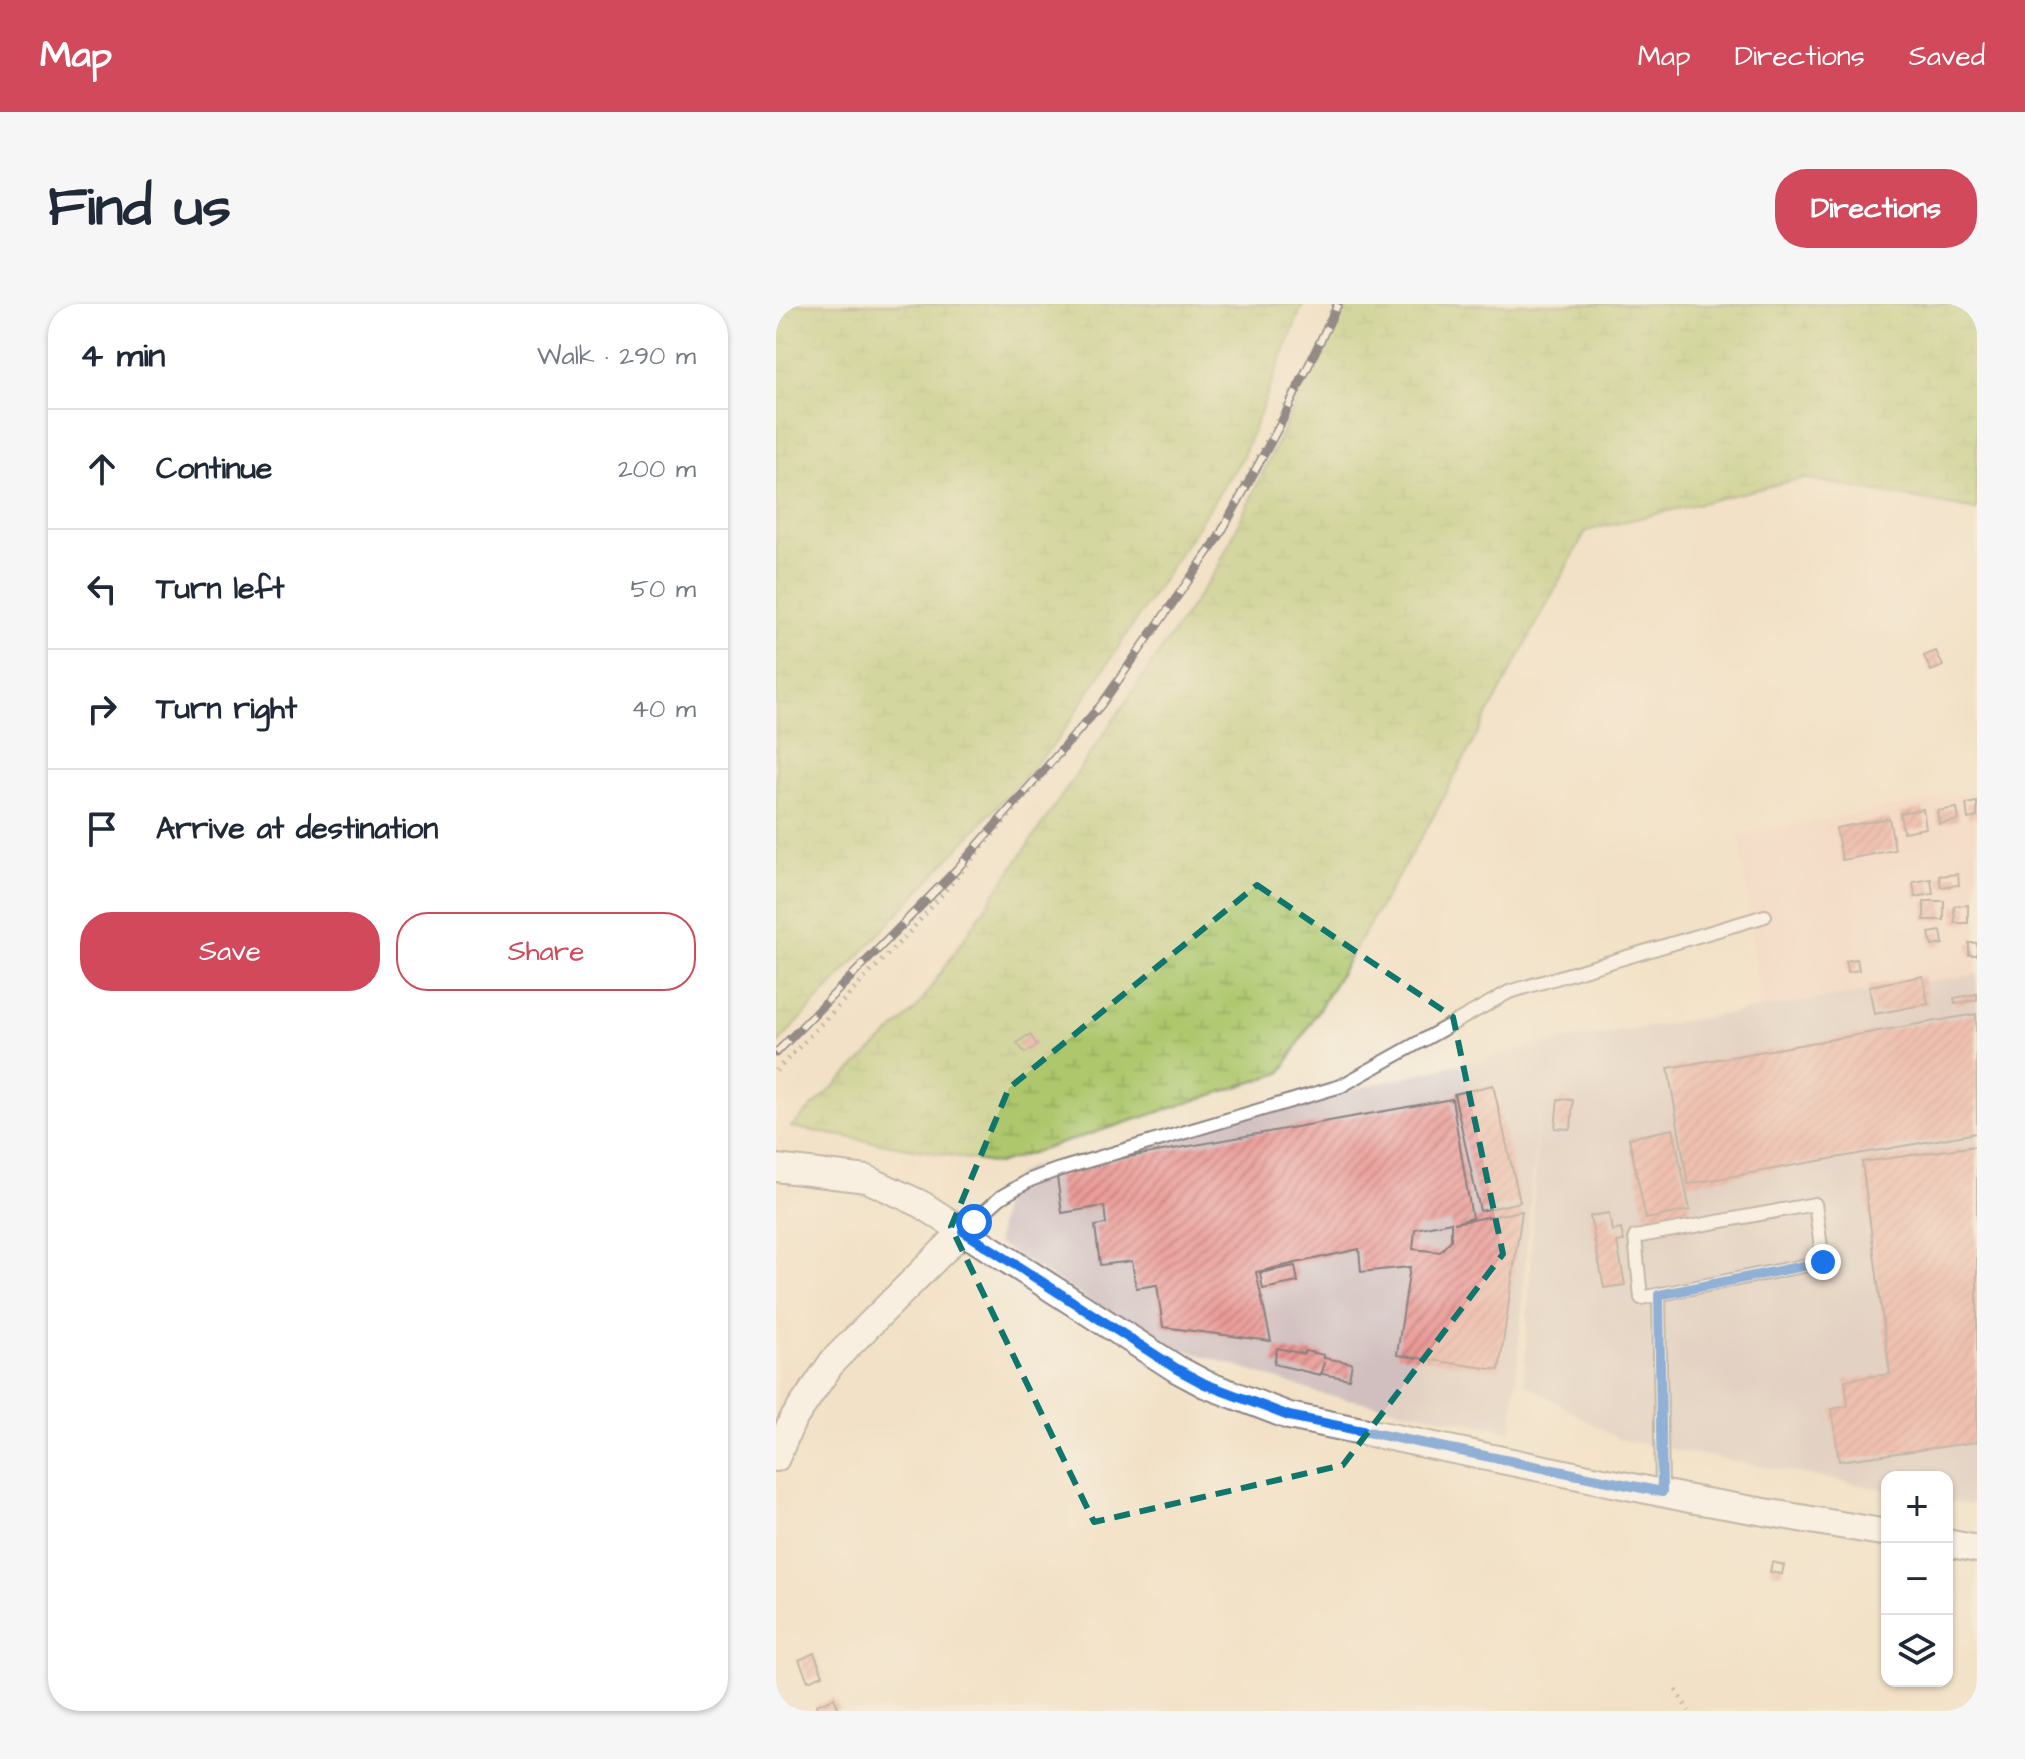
<!DOCTYPE html>
<meta charset="utf-8">
<style>
body{margin:0;font-family:"Architects Daughter",sans-serif;background:#f6f6f7;color:#1f2937}
.controls{position:absolute;right:24px;bottom:24px;display:grid;overflow:hidden;border-radius:16px;box-shadow:0 2px 6px #0004}
.controls button{width:72px;height:72px;display:grid;place-items:center;padding:0;border:0;border-bottom:2px solid #e0e1e3;background:#fff;color:#1f2937;font:40px sans-serif}
.stop{position:absolute;width:24px;height:24px;margin:-18px;border:6px solid #1a73e8;border-radius:50%;background:#fff}
.stop.end{background:#1a73e8;border-color:#fff;box-shadow:0 2px 8px #0008}
.list{margin:0;padding:0;list-style:none}
h2{display:flex;justify-content:space-between;align-items:center;height:104px;margin:0;padding:0 32px;font-size:34px}
h2 small{font-size:26px;font-weight:400;color:#747a83}
.list li{display:grid;grid-template-columns:52px 1fr auto;gap:24px;align-items:center;box-sizing:border-box;height:120px;padding:0 32px;border-top:2px solid #e0e1e3}
.list b{display:block;font-size:30px;white-space:nowrap}
.list em{font-size:26px;font-style:normal;color:#747a83}
.actions{display:flex;gap:16px;padding:24px 32px}
.actions a{flex:1;padding:18px 0;border:2px solid #d1495b;border-radius:32px;text-align:center;font-size:28px;color:#d1495b}
.actions .main{background:#d1495b;color:#fff}
.icon{flex:none;width:44px;height:44px;fill:none;stroke:currentColor;stroke-width:2;stroke-linecap:round;stroke-linejoin:round}
.map{position:relative;flex:none;width:1201px;height:1407px;overflow:hidden;border-radius:32px}
header{display:flex;align-items:center;gap:48px;box-sizing:border-box;height:112px;padding:0 40px;background:#d1495b;color:#fff}
header strong{font-size:38px}
nav{display:flex;gap:44px;margin-inline-start:auto;font-size:28px}
.intro{display:flex;align-items:center;justify-content:space-between;box-sizing:border-box;height:192px;padding:0 48px}
h1{margin:0;font-size:56px}
.button{padding:20px 36px;border-radius:32px;background:#d1495b;color:#fff;font-size:28px;font-weight:700}
main{display:flex;gap:48px;padding:0 48px}
aside{flex:1;background:#fff;border-radius:32px;box-shadow:0 2px 6px #0004}
.map>svg:first-child{display:block}
.built{fill:#f6d1c5}
.industrial{fill:#d1bfbf}
.wetland{fill:url(#wetland-marsh);stroke:#687454;stroke-width:2}
.building{fill:url(#building-hatch);fill-rule:evenodd}
.lines{fill:none;stroke-linecap:round;stroke-linejoin:round}
.service-casing{stroke:#8a8280;stroke-width:16}
.minor-casing{stroke:#8a8280;stroke-width:30}
.path{stroke:#8a8280;stroke-width:5;stroke-dasharray:2 6;stroke-linecap:butt}
.service{stroke:#fff;stroke-width:12}
.minor{stroke:#fff;stroke-width:26}
.rail-casing{stroke:#22223b;stroke-width:9}
.rail{stroke:#f7f3e8;stroke-width:6;stroke-dasharray:18;stroke-linecap:butt}
.route{stroke:#1a73e8;stroke-width:10}
.marked{fill:none;stroke:#0f766e;stroke-width:6;stroke-dasharray:16 10;stroke-linejoin:round}
</style>
<header>
<strong>Map</strong>
<nav><a>Map</a><a>Directions</a><a>Saved</a></nav>
</header>
<div class="intro"><h1>Find us</h1><a class="button">Directions</a></div>
<main>
<aside>
<h2>4 min<small>Walk · 290 m</small></h2>
<ul class="list">
<li><svg class="icon" aria-label="ahead" viewBox="0 0 24 24"><path d="M12 20V5M6 11l6-6 6 6"/></svg><div><b>Continue</b></div><em>200 m</em></li>
<li><svg class="icon" aria-label="left" viewBox="0 0 24 24"><path d="M17 20v-9H6M10 6l-5 5 5 5"/></svg><div><b>Turn left</b></div><em>50 m</em></li>
<li><svg class="icon" aria-label="right" viewBox="0 0 24 24"><path d="M7 20v-9h11M14 6l5 5-5 5"/></svg><div><b>Turn right</b></div><em>40 m</em></li>
<li><svg class="icon" aria-label="arrive" viewBox="0 0 24 24"><path d="M6 21V4h12l-3 4 3 4H6"/></svg><div><b>Arrive at destination</b></div></li>
</ul>
<div class="actions"><a class="main">Save</a><a>Share</a></div>
</aside>
<div class="map">
<svg width="1201" height="1407" viewBox="0 0 1201 1407">
<defs>
<pattern id="wetland-marsh" width="20" height="14" patternUnits="userSpaceOnUse" patternTransform="scale(2)"><rect width="20" height="14" fill="#aec76d"/><path d="M1 5h8M5 5V1M11 12h8M15 12V8" fill="none" stroke="#95ab5f"/></pattern>
<pattern id="building-hatch" width="6" height="6" patternUnits="userSpaceOnUse" patternTransform="scale(2)"><rect width="6" height="6" fill="#ea9592"/><path d="M-1 1l2-2M0 6l6-6M5 7l2-2" fill="none" stroke="#bd7978"/></pattern>
</defs>
<rect width="100%" height="100%" fill="#f7f3e8"/>
<filter id="ink" filterUnits="userSpaceOnUse"><feTurbulence type="fractalNoise" baseFrequency=".0125" numOctaves="2"/><feDisplacementMap in="SourceGraphic" scale="16" xChannelSelector="R" yChannelSelector="G"/><feConvolveMatrix kernelMatrix="1 2 1 2 8 2 1 2 1" color-interpolation-filters="sRGB"/></filter>
<filter id="wash" filterUnits="userSpaceOnUse"><feTurbulence type="fractalNoise" baseFrequency=".006" numOctaves="4" result="noise"/><feDisplacementMap in="SourceGraphic" scale="32" xChannelSelector="R" yChannelSelector="G"/><feGaussianBlur stdDeviation="1.8" result="paint"/><feColorMatrix in="noise" values="0 0 0 0 0 0 0 0 0 0 0 0 0 0 0 0 0 1.4 0 .05"/><feComposite in="paint" operator="in"/></filter>
<g filter="url(#wash)">
<rect width="100%" height="100%" fill="#f2e1c6"/>
<path class="built" d="M1201 488V676L987 721 963 531Z"/>
<path class="industrial" d="M1201 670V1195L1193 1201 1171 1197V1173H1111V1186L842 1135 748 1079 763 791 736 1127 546 1090 373 1034 221 939 228 882 251 864 766 740Z"/>
<path class="wetland" d="M0 0H527L466 154 281 437 0 742Z
M567 0H1201V206L1027 174 810 227 656 515 505 769 221 860 15 823 140 705 442 263Z"/>
<g id="blocks">
<path class="building" d="M1160 347 1167 362 1155 367 1148 352Z
M1201 498V513L1192 515 1190 500Z
M1181 504 1183 516 1163 520 1161 507Z
M1147 505 1150 524 1127 528 1124 509Z
M1113 514 1119 546 1066 556 1060 524Z
M1182 570 1183 581 1165 583 1163 572Z
M1155 575 1157 590 1139 593 1137 578Z
M1148 597H1168V616H1148Z
M1192 601V619H1179L1178 602Z
M1165 627 1167 640 1156 642 1153 629Z
M1193 639H1201V651H1193Z
M1081 655 1083 666 1072 668 1070 657Z
M1147 672 1152 700 1098 710 1093 682Z
M1201 690V696L1179 700 1178 694Z
M1200 710 1201 829 912 880 892 764Z
M254 730 261 741 249 749 241 739Z
M717 781 744 898 704 907 678 790Z
M676 795 696 914 678 919 746 907 723 1066 621 1051 634 963 585 968 583 945 480 968 495 1037 387 1023 381 981 360 984 356 957 324 961 319 922 330 920 328 902 286 909 280 866ZM675 918V936L664 948 637 945 639 925Z
M782 795 797 796 795 825 779 824Z
M897 825 914 906 870 915 853 834Z
M1201 842V1138L1063 1157 1056 1105 1072 1102 1069 1076 1114 1070 1086 858Z
M833 909 836 927 845 925 848 937 841 938 849 981 828 984 814 912Z
M519 962 522 978 487 985 484 969Z
M501 1044 528 1050 529 1047 548 1051V1054L576 1059 573 1075 546 1070 548 1058 544 1071 498 1060Z
M996 1258 1008 1261 1006 1270 994 1268Z
M38 1349 47 1371 32 1377 23 1356Z
M58 1394 64 1407H42L40 1401Z"/>
</g>
</g>
<g filter="url(#ink)">
<use href="#blocks" fill-opacity="0" stroke="#8a8280" stroke-width="2"/>
<g class="lines">
<defs>
<path id="service" d="M1039 900 1047 958 865 994 859 933Z
M187 927 225 893 254 876 281 866 565 782 733 688 989 612
M883 991 886 1188"/>
<path id="minor" d="M0 864 91 875 145 900 401 1065 429 1080 513 1112 919 1196 1111 1229
M0 1154 16 1117 57 1057 187 927
M1171 1239 1201 1245"/>
</defs>
<use href="#service" class="service-casing"/>
<use href="#minor" class="minor-casing"/>
<path class="path" d="M0 767 138 623 316 415 369 342 446 222 540 43 558 0
M900 1386 913 1407
M0 1394 9 1407"/>
<use href="#service" class="service"/>
<use href="#minor" class="minor"/>
<defs>
<path id="rail" d="M0 749 181 565 325 401 441 236 505 119 562 0"/>
</defs>
<use href="#rail" class="rail-casing"/>
<use href="#rail" class="rail"/>
</g>
</g>
<g class="lines" filter="url(#ink)">
<path class="route" d="M198 918 187 927 401 1065 429 1080 513 1112 886 1188 883 991 1047 958"/>
</g>
<path d="M0 0H1201V1407H0ZM481 581 677 713 727 950 567 1161 318 1218 175 923 233 784Z" fill="#f2e1c6" fill-opacity=".55" fill-rule="evenodd"/>
<path class="marked" d="M481 581 677 713 727 950 567 1161 318 1218 175 923 233 784Z"/>
</svg>
<div class="controls">
<button>+</button>
<button>−</button>
<button><svg class="icon" aria-label="layers" viewBox="0 0 24 24"><path d="M12 4l9 5-9 5-9-5zM3 14l9 5 9-5"/></svg></button>
</div>
<div class="stop" style="left:198px;top:918px"></div>
<div class="stop end" style="left:1047px;top:958px"></div>
</div>
</main>
